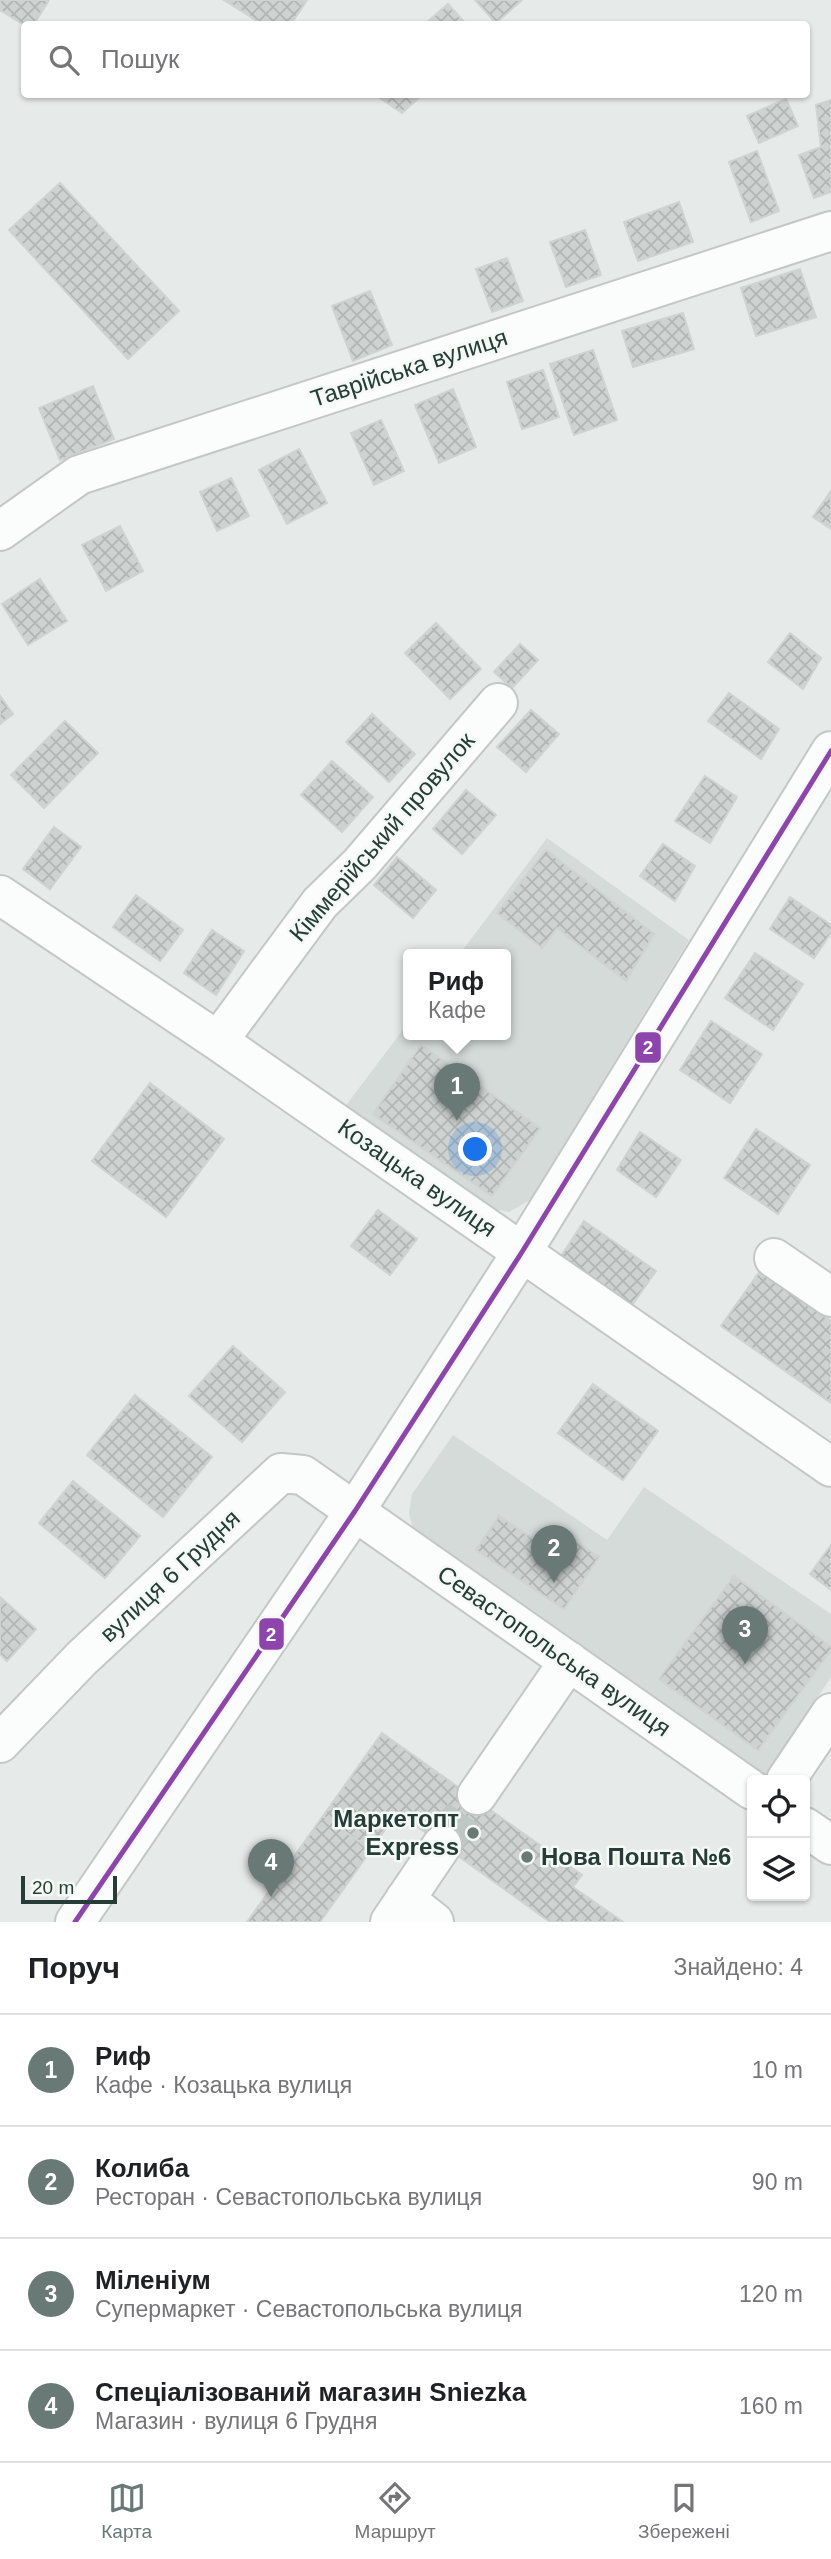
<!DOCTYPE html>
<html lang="uk">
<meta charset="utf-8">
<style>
body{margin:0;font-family:Arial,sans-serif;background:#f2f2f2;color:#202124}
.controls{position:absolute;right:21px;bottom:21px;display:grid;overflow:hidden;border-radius:7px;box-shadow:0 2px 5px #0004}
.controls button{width:63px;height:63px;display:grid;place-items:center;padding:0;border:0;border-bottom:2px solid #e0e0e0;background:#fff;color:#202124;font:35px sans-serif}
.scale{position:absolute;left:21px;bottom:18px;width:96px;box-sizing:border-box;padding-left:7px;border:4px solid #253c37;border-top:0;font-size:19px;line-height:24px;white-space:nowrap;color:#253c37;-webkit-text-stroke:5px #f4f9f6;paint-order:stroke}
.you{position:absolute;left:476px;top:1150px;width:24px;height:24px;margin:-18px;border:5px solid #fff;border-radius:50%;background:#1a73e8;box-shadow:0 0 0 10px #1a73e833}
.badge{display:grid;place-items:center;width:46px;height:46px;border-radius:50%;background:#697975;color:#fff;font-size:23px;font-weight:700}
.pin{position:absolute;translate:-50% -58px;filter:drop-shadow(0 2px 4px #0008)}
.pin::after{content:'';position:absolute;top:37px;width:24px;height:21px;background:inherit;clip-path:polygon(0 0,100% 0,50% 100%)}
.popup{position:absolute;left:403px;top:949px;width:108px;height:91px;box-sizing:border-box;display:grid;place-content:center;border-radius:7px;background:#fff;filter:drop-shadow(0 2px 5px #0005);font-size:23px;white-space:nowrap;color:#757577}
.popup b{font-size:26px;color:#202124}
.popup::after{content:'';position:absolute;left:50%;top:100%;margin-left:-14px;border:14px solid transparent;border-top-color:#fff}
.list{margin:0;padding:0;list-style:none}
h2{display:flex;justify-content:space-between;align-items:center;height:91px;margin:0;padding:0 28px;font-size:30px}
h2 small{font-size:23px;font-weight:400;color:#757577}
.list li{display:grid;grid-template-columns:46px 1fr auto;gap:21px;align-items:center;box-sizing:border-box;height:112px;padding:0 28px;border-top:2px solid #e0e0e0}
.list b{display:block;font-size:26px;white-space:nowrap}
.list p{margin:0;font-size:23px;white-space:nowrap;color:#757577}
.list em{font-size:23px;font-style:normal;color:#757577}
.icon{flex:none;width:38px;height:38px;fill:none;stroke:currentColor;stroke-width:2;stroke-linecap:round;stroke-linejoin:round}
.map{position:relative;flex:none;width:831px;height:1922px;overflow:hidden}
.search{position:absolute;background:#fff;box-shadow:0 2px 5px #0004;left:21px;right:21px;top:21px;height:77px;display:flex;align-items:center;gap:18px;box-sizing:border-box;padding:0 24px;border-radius:7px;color:#757577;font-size:26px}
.sheet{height:539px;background:#fff}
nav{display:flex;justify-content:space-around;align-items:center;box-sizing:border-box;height:98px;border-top:2px solid #e0e0e0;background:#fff;font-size:19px;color:#757577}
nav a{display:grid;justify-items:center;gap:4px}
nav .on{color:#697975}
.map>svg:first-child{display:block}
.built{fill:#d4dbd8}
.building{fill:url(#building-cross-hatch);stroke:#cfd3d1;stroke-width:2}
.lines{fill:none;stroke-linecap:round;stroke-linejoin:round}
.minor-tunnel{stroke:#bfc7c5;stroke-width:38;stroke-dasharray:38 19;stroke-linecap:butt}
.minor-casing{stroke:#c3c7c5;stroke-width:42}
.minor{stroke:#fbfcfc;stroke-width:38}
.bus-1-casing{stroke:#f4f9f6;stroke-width:10}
.bus-1{stroke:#8e44ad;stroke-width:5}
.poi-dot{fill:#697975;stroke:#f4f9f6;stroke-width:2.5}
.labels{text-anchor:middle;stroke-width:5;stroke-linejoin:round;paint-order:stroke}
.street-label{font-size:24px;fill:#253c37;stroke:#f4f9f6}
.poi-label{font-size:24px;font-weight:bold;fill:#253c37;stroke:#f4f9f6;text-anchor:end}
.line-badge{stroke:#f4f9f6;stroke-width:2.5}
.badge-label{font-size:19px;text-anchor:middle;font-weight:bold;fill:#fff}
</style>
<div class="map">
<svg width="831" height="1922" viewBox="0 0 831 1922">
<defs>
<pattern id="building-cross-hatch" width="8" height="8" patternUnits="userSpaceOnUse" patternTransform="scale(1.75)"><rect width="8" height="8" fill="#ced3d1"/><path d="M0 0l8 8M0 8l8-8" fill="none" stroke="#b1b6b4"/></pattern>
</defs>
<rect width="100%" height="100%" fill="#e6eae8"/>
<path class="built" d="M547 838 689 940 530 1200 509 1212 485 1207 344 1108 408 1023V1035H506V955H459Z
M453 1435 607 1540 644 1487 831 1614V1677L765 1776 428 1543 413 1529 409 1513 412 1494Z"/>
<path class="building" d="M0 0H49L34 24 24 25 0 10Z
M224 0H307L291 24H262Z
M475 0H522L496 23Z
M448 4 466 24H425Z
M374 94H423L402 113Z
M786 99 798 126 759 143 747 116Z
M831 100V192L814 198 799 155 821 147 816 105Z
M757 151 779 211 751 222 729 162Z
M60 183 179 311 128 359 9 230Z
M679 202 693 242 638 261 624 222Z
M585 230 601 275 566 287 550 242Z
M507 258 523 301 492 312 476 269Z
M800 269 816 317 756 336 741 288Z
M370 291 392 345 353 361 332 306Z
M683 313 694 349 633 367 622 331Z
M593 350 617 420 574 435 550 364Z
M543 370 559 417 522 429 507 382Z
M93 386 114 439 60 460 39 408Z
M453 389 476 447 439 463 415 405Z
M381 420 404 471 374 485 351 433Z
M299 449 327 503 287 524 259 470Z
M231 478 249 516 217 531 200 492Z
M831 491V529L813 517Z
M120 526 143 571 106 591 82 545Z
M40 579 67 621 28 645 2 604Z
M436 623 481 669 450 699 405 653Z
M790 633 821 658 803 689 768 662Z
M520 644 538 660 512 688 494 672Z
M729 693 779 729 761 759 708 721Z
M0 696 13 714 0 724Z
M531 710 559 734 526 772 497 747Z
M372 714 415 754 389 782 346 742Z
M65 721 98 753 44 808 11 775Z
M332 761 373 797 342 832 301 795Z
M705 776 737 797 710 843 675 821Z
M466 790 496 815 462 854 433 829Z
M54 827 81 847 50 889 23 869Z
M663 844 695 866 675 901 640 876Z
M546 850 654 934 626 981 557 928 542 948 497 913Z
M397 857 436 890 413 918 374 885Z
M136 895 183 930 160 961 113 927Z
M790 897 831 925V933L814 958 770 929Z
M212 930 244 951 216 995 184 973Z
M755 953 803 984 773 1030 725 998Z
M711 1021 762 1054 730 1103 680 1070Z
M421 1045 540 1128 492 1196 373 1114Z
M150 1083 224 1139 166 1217 92 1161Z
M756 1129 810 1165 778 1214 724 1178Z
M640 1132 681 1160 656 1197 617 1170Z
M378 1210 417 1239 390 1275 351 1246Z
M584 1221 656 1271 630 1308 560 1258Z
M760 1271 831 1321V1403L721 1326Z
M233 1346 285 1392 242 1442 189 1396Z
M593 1384 658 1431 623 1480 558 1433Z
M135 1395 212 1457 163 1517 87 1455Z
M73 1481 140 1536 105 1578 39 1523Z
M499 1516 562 1558 574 1540 599 1557 564 1609 476 1550Z
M831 1545V1590L810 1574Z
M734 1576 831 1647V1650L758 1750 659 1679Z
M0 1597 36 1629 7 1661 0 1654Z
M382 1733 582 1875 573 1887 623 1922H550L397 1812 371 1850 323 1816Z
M323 1816 371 1850 320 1922H247Z"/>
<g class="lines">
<path class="minor-tunnel" d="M442 1845 477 1795"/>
<defs>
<path id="minor" d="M0 531 79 475 831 231
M0 895 218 1041 831 1467
M218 1041 320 903 360 864 498 703
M774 1258 831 1297
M0 1743 82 1658 281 1473 303 1475 752 1790
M786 1780 831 1713
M477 1795 569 1661
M805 1827 831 1845
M405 1899 434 1922
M75 1922 355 1511 522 1252 831 751
M390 1922 442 1845"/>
</defs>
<use href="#minor" class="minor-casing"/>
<use href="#minor" class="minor"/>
<defs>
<path id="bus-1" d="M75 1922 355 1511 522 1252 831 751"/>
</defs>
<use href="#bus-1" class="bus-1-casing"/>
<use href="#bus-1" class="bus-1"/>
</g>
<g class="poi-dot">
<circle cx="473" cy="1833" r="7"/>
<circle cx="527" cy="1857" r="7"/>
</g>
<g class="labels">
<g class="street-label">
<text transform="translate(409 368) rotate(-18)" y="8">Таврійська вулиця</text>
<text transform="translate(382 837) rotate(-49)" y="8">Кіммерійський провулок</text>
<text transform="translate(417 1178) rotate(35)" y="8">Козацька вулиця</text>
<text transform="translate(170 1576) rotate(-43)" y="8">вулиця 6 Грудня</text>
<text transform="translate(554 1651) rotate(35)" y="8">Севастопольська вулиця</text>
</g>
<g class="poi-label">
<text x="459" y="1827">Маркетопт<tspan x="459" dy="28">Express</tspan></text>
<text x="541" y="1865" text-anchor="start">Нова Пошта №6</text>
</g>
</g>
<g class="line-badge">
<rect x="634" y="1031" width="28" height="33" rx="7" fill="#8e44ad"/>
<rect x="258" y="1617" width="27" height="34" rx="7" fill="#8e44ad"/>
</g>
<g class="badge-label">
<text x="648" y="1054">2</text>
<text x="271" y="1641">2</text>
</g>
</svg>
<div class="controls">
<button><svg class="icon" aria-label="locate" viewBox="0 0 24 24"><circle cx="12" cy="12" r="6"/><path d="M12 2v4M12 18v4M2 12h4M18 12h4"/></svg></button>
<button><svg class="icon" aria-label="layers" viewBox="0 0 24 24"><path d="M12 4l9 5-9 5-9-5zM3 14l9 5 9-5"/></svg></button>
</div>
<div class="scale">20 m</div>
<div class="you"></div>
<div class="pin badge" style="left:457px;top:1121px">1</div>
<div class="popup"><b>Риф</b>Кафе</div>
<div class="pin badge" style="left:554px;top:1583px">2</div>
<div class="pin badge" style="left:745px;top:1664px">3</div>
<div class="pin badge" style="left:271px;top:1897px">4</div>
<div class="search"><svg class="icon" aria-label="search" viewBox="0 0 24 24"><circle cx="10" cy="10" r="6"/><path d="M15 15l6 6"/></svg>Пошук</div>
</div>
<section class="sheet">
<h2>Поруч<small>Знайдено: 4</small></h2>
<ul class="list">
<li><span class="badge">1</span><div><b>Риф</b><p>Кафе · Козацька вулиця</p></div><em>10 m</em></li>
<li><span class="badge">2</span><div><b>Колиба</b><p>Ресторан · Севастопольська вулиця</p></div><em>90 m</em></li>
<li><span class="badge">3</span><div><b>Міленіум</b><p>Супермаркет · Севастопольська вулиця</p></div><em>120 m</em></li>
<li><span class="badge">4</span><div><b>Спеціалізований магазин Sniezka</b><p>Магазин · вулиця 6 Грудня</p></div><em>160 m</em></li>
</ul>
</section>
<nav>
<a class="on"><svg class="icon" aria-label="map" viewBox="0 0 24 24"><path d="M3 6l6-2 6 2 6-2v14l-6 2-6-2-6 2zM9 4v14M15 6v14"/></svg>Карта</a>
<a><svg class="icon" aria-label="directions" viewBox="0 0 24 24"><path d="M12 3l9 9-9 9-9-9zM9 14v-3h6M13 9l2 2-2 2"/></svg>Маршрут</a>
<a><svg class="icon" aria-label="saved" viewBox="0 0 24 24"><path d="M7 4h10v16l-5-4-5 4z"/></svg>Збережені</a>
</nav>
